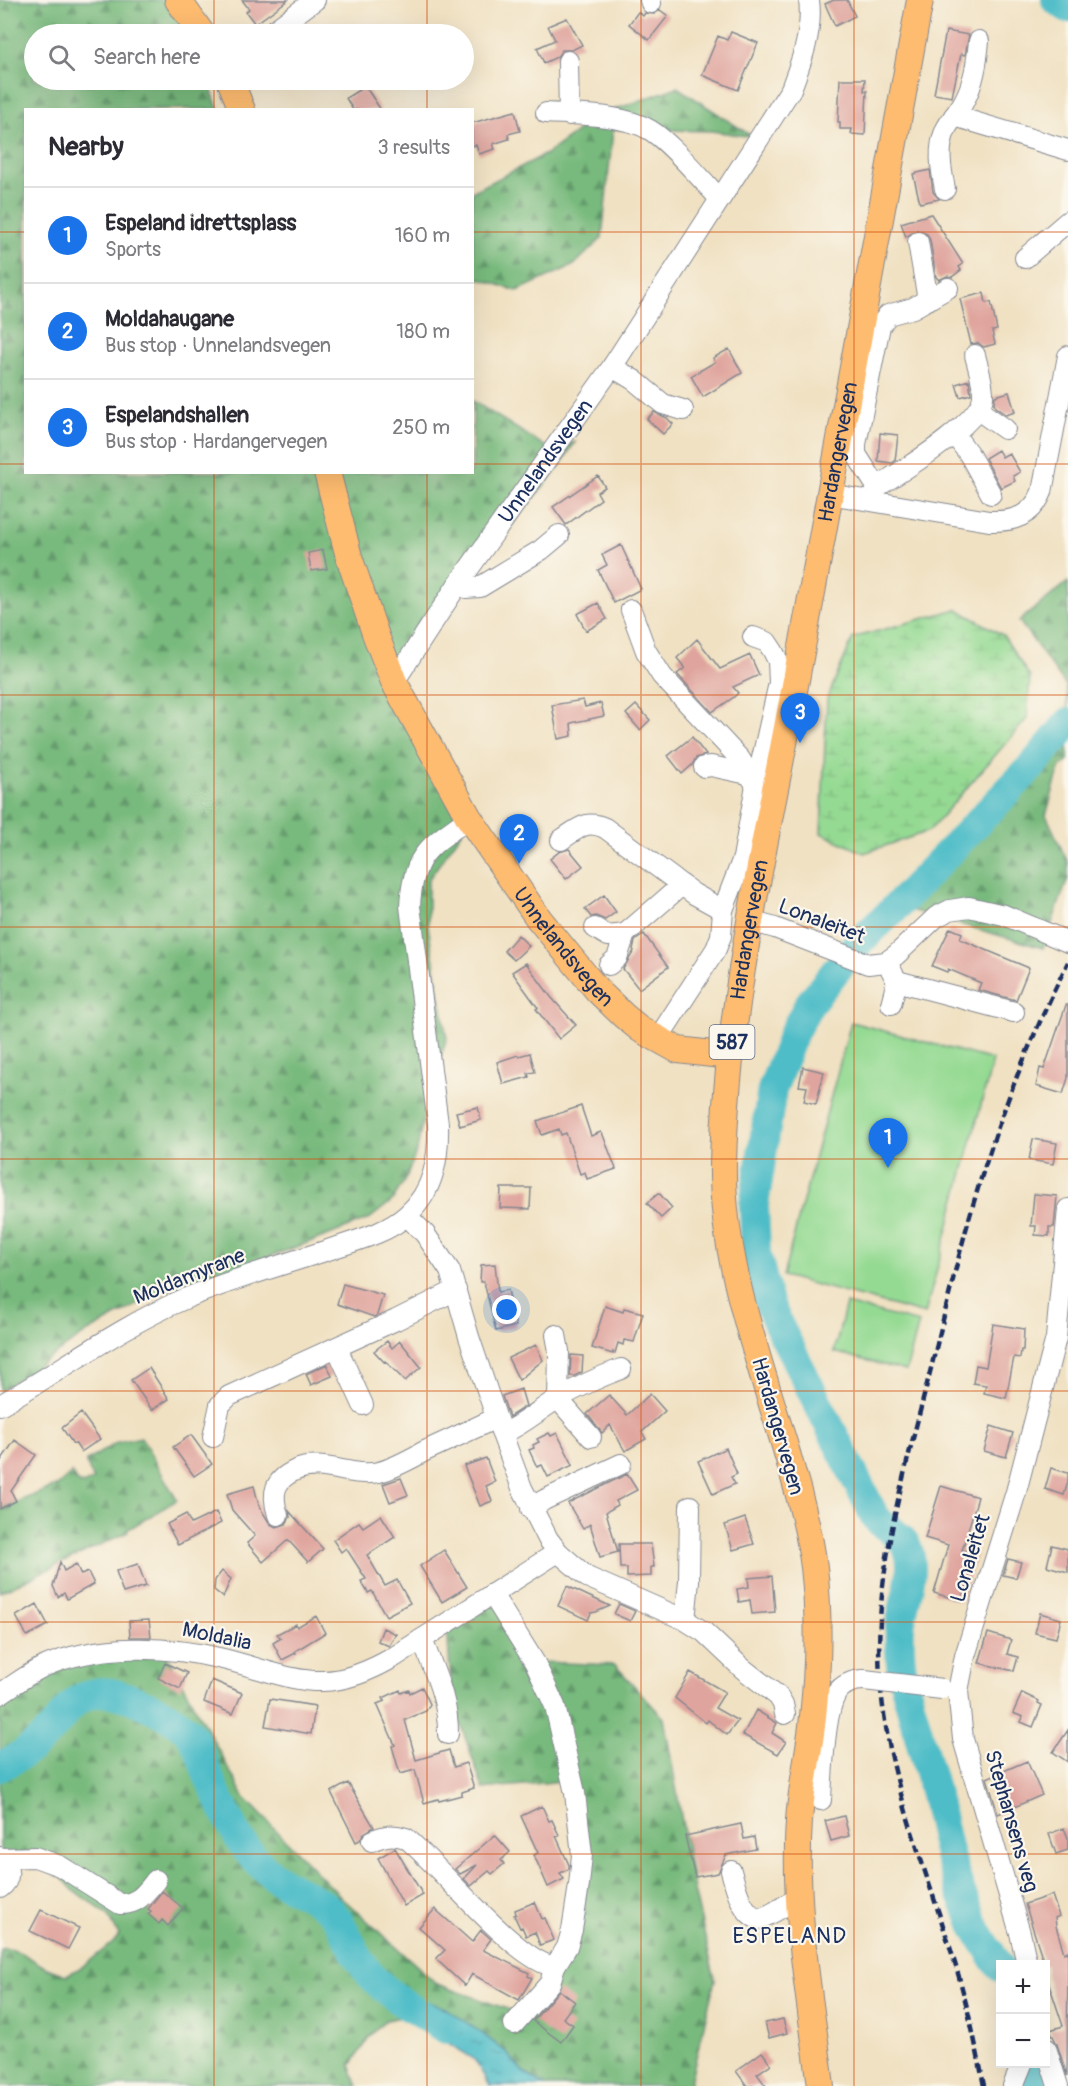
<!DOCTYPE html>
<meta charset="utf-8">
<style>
body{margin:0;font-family:Pangolin,sans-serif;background:#f2f2f3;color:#2b2b33}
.controls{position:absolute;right:18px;bottom:18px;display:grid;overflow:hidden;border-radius:0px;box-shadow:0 6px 24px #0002}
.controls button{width:54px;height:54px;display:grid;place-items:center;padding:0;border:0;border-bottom:2px solid #e1e1e2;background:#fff;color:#2b2b33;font:30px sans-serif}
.you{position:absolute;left:507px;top:1310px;width:21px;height:21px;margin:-15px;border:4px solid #fff;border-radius:50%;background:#1a73e8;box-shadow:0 0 0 9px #1a73e833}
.badge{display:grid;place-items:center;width:39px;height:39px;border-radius:50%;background:#1a73e8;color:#fff;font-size:20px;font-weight:700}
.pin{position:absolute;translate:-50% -50px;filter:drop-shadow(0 2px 3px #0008)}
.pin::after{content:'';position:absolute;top:32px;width:21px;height:18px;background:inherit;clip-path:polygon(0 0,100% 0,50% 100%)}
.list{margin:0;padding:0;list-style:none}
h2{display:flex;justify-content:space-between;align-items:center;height:78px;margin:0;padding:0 24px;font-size:26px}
h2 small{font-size:20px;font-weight:400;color:#7c7c81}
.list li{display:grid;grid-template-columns:39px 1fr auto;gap:18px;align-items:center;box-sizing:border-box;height:96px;padding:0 24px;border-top:2px solid #e1e1e2}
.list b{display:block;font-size:22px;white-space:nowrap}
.list p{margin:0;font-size:20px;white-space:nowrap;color:#7c7c81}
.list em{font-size:20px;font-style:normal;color:#7c7c81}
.icon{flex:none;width:33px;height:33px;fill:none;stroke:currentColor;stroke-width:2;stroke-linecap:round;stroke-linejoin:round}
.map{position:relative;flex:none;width:1068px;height:2086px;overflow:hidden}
.search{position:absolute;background:#fff;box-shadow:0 6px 24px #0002;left:24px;top:24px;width:450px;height:66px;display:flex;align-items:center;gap:15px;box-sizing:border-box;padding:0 21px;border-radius:33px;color:#7c7c81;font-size:22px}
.panel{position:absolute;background:#fff;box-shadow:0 6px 24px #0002;left:24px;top:108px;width:450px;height:366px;border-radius:0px}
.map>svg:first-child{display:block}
.green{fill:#95da93;stroke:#588478;stroke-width:1.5}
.forest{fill:url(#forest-firs);stroke:#4a746e;stroke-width:1.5}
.wetland{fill:url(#wetland-marsh);stroke:#588478;stroke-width:1.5}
.water{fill:url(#water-ripples);stroke:#357693;stroke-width:1.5}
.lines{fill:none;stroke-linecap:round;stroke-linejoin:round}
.river{stroke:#4fbdc8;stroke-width:30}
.building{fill:#dfa49d}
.minor-casing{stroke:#868890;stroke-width:22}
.major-casing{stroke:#868890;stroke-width:28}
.minor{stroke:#fff;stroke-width:20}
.major{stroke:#febc70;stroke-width:26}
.rail{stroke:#1b2f5e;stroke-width:4.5;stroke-dasharray:9 4.5;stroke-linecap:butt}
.minor-bridge-casing{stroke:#868890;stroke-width:22;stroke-linecap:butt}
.minor-bridge{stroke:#fff;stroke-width:20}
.grid{fill:none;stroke:#d45514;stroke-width:1.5;stroke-opacity:0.55}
.labels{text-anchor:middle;stroke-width:4.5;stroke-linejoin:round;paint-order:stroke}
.shield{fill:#fbf7ec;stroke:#5e6b89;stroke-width:1.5}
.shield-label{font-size:20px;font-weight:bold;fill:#1b2f5e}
.street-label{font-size:21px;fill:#1b2f5e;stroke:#fbf7ec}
.neighbourhood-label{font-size:22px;letter-spacing:1.5px;fill:#1b2f5e;stroke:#fbf7ec}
</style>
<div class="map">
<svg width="1068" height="2086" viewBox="0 0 1068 2086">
<defs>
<pattern id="forest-firs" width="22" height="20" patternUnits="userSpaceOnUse" patternTransform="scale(1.5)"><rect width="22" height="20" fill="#78ba7d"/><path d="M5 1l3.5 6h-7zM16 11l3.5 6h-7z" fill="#62986a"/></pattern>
<pattern id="wetland-marsh" width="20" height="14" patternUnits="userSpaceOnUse" patternTransform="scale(1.5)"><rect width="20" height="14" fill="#95da93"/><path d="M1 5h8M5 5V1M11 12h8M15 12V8" fill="none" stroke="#80bb81"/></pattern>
<pattern id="water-ripples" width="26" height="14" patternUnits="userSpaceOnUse" patternTransform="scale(1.5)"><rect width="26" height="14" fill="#4fbdc8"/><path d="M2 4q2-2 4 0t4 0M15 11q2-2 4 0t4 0" fill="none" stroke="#419aa6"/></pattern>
</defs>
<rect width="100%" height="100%" fill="#fbf7ec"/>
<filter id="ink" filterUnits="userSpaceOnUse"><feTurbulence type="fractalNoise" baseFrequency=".0167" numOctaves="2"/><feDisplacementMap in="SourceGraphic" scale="12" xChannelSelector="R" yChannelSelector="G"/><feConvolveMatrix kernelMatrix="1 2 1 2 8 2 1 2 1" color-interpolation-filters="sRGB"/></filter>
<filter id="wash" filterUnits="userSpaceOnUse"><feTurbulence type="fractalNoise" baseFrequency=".008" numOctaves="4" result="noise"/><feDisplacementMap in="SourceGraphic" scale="24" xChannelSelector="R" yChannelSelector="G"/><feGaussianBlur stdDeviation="1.35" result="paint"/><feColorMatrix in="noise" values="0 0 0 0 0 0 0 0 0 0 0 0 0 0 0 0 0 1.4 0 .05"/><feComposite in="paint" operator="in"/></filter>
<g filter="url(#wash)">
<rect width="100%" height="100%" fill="#f0e1c2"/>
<path class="green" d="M851 1022 993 1060 925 1314 783 1276Z
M846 1304 919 1323 906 1371 834 1352Z"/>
<path class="forest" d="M0 0H164L188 34H34V80H208L218 109 26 110V472H472L473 401 551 450 575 442 558 469 415 640 396 668 462 832 428 880V926L447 1039 429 1089 417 1150 406 1178 392 1201 369 1219 329 1235 266 1258 183 1284 142 1302 88 1332 0 1391Z
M677 87 753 137 712 131 613 129 602 238 574 265 517 291 475 277 473 275 472 192 546 154 600 115Z
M1068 582V711L1066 686 1019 621Z
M1068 734V761L1060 767 1046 815 1068 863V878L1043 948 900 907 919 871 970 837Z
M141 1437 177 1500 127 1530 128 1532 0 1592V1509L58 1485 72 1473 78 1483 84 1484 93 1480 86 1461 118 1442Z
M497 1601 538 1662 615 1665 664 1718 694 1890 715 1980 689 2086H545L523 2072 506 2052 480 2032 445 2008H413L412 2015 386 2020 369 2037 351 2065 352 2073 358 2086H0V1949C17 1947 29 1958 43 1966 50 1970 58 1972 66 1975 81 1969 90 1961 102 1951 109 1945 115 1944 119 1935L107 1914 73 1890 62 1878 32 1863 17 1867 0 1892V1691L90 1650 165 1652 244 1797 340 1896 437 1984 527 2016 581 1914 573 1780 483 1789 452 1699 447 1628Z"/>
<path class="wetland" d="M957 609 1003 635 1030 677 1027 719 929 831 864 853 821 833 827 699 853 638Z"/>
<path class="water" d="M429 2002 445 2008 480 2032 506 2052 523 2072 545 2086H490L474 2059 422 2027 412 2015V2008L421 2003Z"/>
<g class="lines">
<path class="river" d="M1056 0 1068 8
M0 1767C19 1757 37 1746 51 1730 66 1714 71 1698 95 1693 118 1688 169 1714 186 1729 198 1741 203 1762 209 1778 219 1799 229 1823 242 1843 253 1860 274 1878 293 1888 305 1894 317 1899 328 1908 347 1926 352 1954 369 1973 389 1997 419 2013 446 2029
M1000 1967 977 1931 960 1890 949 1856 934 1790 903 1678C900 1661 899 1643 900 1627 903 1601 919 1569 906 1545 899 1533 884 1528 875 1517L778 1324 769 1303 756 1253 754 1205 772 1090 794 1032 809 1004 859 942 892 911 1033 765 1068 723
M1025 2064 1034 2086"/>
</g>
<g id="blocks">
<path class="building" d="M242 0H288L255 24 246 12 249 9Z
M834 0H847L855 16 835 26 825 4Z
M660 10 668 16 649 40 629 24 638 12 643 16 645 13 654 14Z
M567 18 582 45 572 50H562L557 57 544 63 537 48 555 40 548 26Z
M946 31 969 35 965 55 961 54 952 97 934 94Z
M731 32 758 43 738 90 702 75 718 36 727 40Z
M840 79H865L864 91H867L865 135 851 134 852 129H840V122H838Z
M365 86 381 110H353L346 98Z
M515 111 520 131 508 134 509 139 493 144 495 149 479 154 476 145 472 146V123Z
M930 170 933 192 939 199 920 203 913 174Z
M931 214 963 264 959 267 961 270 952 277 947 276 939 280 936 277 930 240 927 234 917 230 906 237 901 223Z
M984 293 986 303 991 302 997 330 992 331 995 344 984 347 978 343 971 344 960 299Z
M729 349 742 373 703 397 691 376 715 362 713 358Z
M969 380 971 394 960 397 956 384Z
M1009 392 1015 412 1006 415 995 407 994 403 995 396Z
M654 412 667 418 673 424 663 434 647 419Z
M880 433 898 435 895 461 892 463 878 461Z
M998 450 1002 457 1009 453 1020 472 1013 476 1015 481 1001 488 985 458Z
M598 476 605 487 597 492 601 499 566 525 553 507Z
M621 545 641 589 614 603 598 570 607 565 602 555Z
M323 550 327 569 311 571 308 553Z
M598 603 607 619 586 631 577 614Z
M697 639 720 669 750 655 759 675 733 687 738 693 734 697 712 712 677 674 685 668 677 658Z
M583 700 585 707 601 703 604 716 571 723 572 736 558 739 552 705Z
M636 705 650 720 640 730 626 714Z
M692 737 706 755 696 758 692 765 682 774 668 756Z
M569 849 583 866 566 879 550 859 559 852Z
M604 895 616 912 605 920 596 916 591 917 585 909Z
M950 928 962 933 960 939 1029 968 1016 1000 978 990 981 983 948 969 947 972 932 966Z
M644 934 668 967 639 989 623 969 634 951 633 949 635 941Z
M518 935 529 946 514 960 504 951Z
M526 963 551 997 576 1025 559 1039 536 1009 538 1008 512 972Z
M1066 1005H1068V1078L1063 1094 1036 1086 1040 1068 1044 1069Z
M530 1053 535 1072 528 1073 529 1077 503 1084 497 1062 518 1055 519 1056Z
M803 1067 824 1072 816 1104 804 1101 807 1087 799 1086Z
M581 1106 591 1136 601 1132 603 1135 616 1169 587 1179 585 1172 580 1174 566 1133 561 1135 559 1129 542 1135 537 1121Z
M478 1107 481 1120 460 1126 456 1112Z
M1033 1139 1057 1143 1053 1164 1029 1160Z
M501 1188H531L530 1209 500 1208Z
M659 1193 672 1208 661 1218 647 1203Z
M1034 1194 1057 1196 1054 1227H1049V1236L1035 1235 1036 1226H1031Z
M495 1264 498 1292 508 1290 516 1326 496 1331 484 1282H480L481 1265Z
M343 1284 383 1295 377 1315 374 1317 337 1304Z
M605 1306 623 1312 624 1308 643 1313 634 1342 624 1340 623 1345 618 1343 615 1353 613 1352V1354L592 1348Z
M993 1324 1024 1329 1023 1350H1021L1020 1358 1014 1357 1006 1398 984 1393 986 1385 973 1383 976 1365 986 1367Z
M387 1341 392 1348 400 1341 421 1367 405 1381 385 1361 384 1362 374 1351Z
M536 1345 543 1360 519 1380 508 1358Z
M571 1355 583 1356 582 1372 575 1376H570Z
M327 1364 332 1376 311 1385 306 1374Z
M149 1368 169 1399 152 1410 131 1380Z
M521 1389 526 1406 509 1417 502 1396Z
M650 1394 665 1411 642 1432 646 1439 625 1451 610 1425 602 1433 587 1414 609 1395 627 1415Z
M81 1413 100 1439 81 1452 75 1443 73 1444 62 1428Z
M991 1426 1013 1433 1006 1457 984 1451Z
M549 1433 551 1436 557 1433 573 1465 548 1477 542 1465 537 1467 529 1450 534 1448 533 1445 539 1442 537 1439Z
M191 1435 212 1464 194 1476 173 1447Z
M15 1440 36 1455 11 1491 16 1501 0 1509V1462Z
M726 1448 737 1474 731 1477 735 1484 713 1494 698 1461Z
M486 1458 495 1482 486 1486 492 1501 480 1506 464 1466Z
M1051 1468 1068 1473V1482L1064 1495 1045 1489Z
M627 1474 637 1490 616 1501 618 1505 606 1512 618 1552 600 1557 590 1524 583 1529 568 1503Z
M401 1478 408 1495 390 1502 383 1484Z
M254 1486 259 1506 270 1524 276 1527 286 1524 290 1517 289 1511 323 1549 308 1562 288 1540 263 1562 247 1543 255 1536 232 1510 227 1494Z
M941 1486 978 1497 962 1550 976 1554 962 1601 934 1593 948 1545 925 1538Z
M216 1512 221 1523 178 1545 167 1524 186 1514 191 1524Z
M381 1515 395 1537 367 1555 385 1586 397 1580 410 1603 386 1616 372 1591 368 1593 361 1581 366 1579 346 1548 341 1552 333 1540 359 1522 363 1527Z
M745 1518 754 1544 733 1550 725 1525Z
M619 1544H651L654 1567H651V1576L627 1577V1568H620Z
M1052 1545 1068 1549V1572L1047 1566Z
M444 1550 467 1587 442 1602 420 1566Z
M1008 1559 1021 1562 1016 1578 1003 1575Z
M60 1562 64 1571 76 1564 81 1575 88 1572 94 1584 67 1599 64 1593 58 1597 53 1586Z
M138 1564 146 1586 123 1593 116 1571Z
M222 1571 231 1579 223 1597 214 1590 215 1580Z
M772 1576 775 1612 752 1614 750 1600 739 1602 737 1589 749 1587 748 1578Z
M567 1586 588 1596 610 1606 596 1612 591 1613 588 1620 558 1606Z
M37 1604 48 1625 27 1636 16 1616Z
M619 1604 635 1611 630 1621 614 1614Z
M1040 1613 1061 1619 1056 1638 1035 1633Z
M316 1616 325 1633 295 1651 296 1653 282 1660 273 1643 281 1638 277 1634 296 1624 297 1627Z
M149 1620 151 1637H130L129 1621Z
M383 1628 396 1634 389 1646 378 1641Z
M988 1633 1011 1640 1007 1654 1018 1657 1014 1671 979 1663Z
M165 1663 187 1673 180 1689 158 1678Z
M690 1672 725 1692 715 1708 738 1721 727 1735 708 1720 706 1723 675 1698Z
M212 1680 242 1693 233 1714 204 1702Z
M422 1687 430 1704 426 1711 405 1720 416 1760 449 1750 454 1767 466 1763 474 1788 462 1792V1795L439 1801 438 1799 424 1803 415 1770 400 1774 392 1746 395 1745 377 1704 385 1701 383 1698 400 1690 401 1693 409 1690 410 1693Z
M1022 1693 1039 1701 1038 1703 1042 1705 1033 1727 1021 1722 1023 1717 1013 1713Z
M270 1699 315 1706 311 1734 265 1726Z
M756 1710 777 1723 772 1733 786 1742 778 1754 743 1735Z
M1068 1730V1762L1053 1752Z
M1027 1761 1042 1795 998 1814 987 1778Z
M348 1783 374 1827 363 1834 360 1840 356 1842 331 1792Z
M542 1806 549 1821 552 1820 559 1835 556 1836 569 1865V1869L560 1873 564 1879 548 1887 534 1855 538 1853 521 1816Z
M844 1816 849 1836 831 1841 825 1821Z
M741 1824 744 1839 754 1837 756 1849 726 1855 718 1873 695 1877 685 1836Z
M1064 1828 1068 1838V1850L1056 1854 1049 1834Z
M495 1835 510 1852 501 1860 504 1864 492 1874 489 1871 471 1886 464 1879 477 1865 460 1874 455 1869Z
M395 1848 423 1895 404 1906 378 1858Z
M162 1891 183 1908 168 1926 162 1920 159 1924 148 1914 151 1911 148 1909Z
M1052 1895 1059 1916 1055 1918 1056 1926 1064 1953 1068 1951 1067 2076 1057 2044 1050 2030 1063 2026 1046 1975V1965H1042L1041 1960H1043L1025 1904Z
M535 1902 542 1919 545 1918 554 1940 540 1945 535 1932 526 1936 522 1927 520 1928 514 1915 516 1914 515 1910Z
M435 1909 472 1942 481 1930 491 1939 483 1950 529 1973 528 1976 532 1978 519 2000 472 1974 465 1986 438 1961 437 1958 445 1950 419 1927Z
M41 1910 79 1928 68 1949 30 1931Z
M559 1990 575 2002 563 2018 573 2025 561 2042 533 2021Z
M783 2019 787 2033 769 2038 765 2023Z
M762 2052 771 2064 757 2074 766 2086H747L736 2071Z"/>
</g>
</g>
<g filter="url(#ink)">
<use href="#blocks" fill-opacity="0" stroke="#868890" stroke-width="1.5"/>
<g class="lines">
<defs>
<g id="minor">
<path d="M650 0 651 3"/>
<path d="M269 34 315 0"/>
<path d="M568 61 569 115"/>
<path d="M546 113C578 115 623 114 650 130 671 143 701 179 719 198"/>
<path d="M954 116 1068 150"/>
<path d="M945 189C941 169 937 148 946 129 951 119 959 111 964 101 974 83 977 62 979 41"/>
<path d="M918 242 928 300"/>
<path d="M1025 258 1068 221"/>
<path d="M612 367 634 380 663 404 683 410"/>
<path d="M978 410 1005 429"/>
<path d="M954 434 969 454 991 494"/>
<path d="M877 487 856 454V444L880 326 888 315 913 308 948 288"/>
<path d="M829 494 989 521C1014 522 1032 516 1042 492L1068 356"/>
<path d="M874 498 877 487C901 471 979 425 983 397 984 384 978 368 975 355"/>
<path d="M458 584 466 588 480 587 541 550 559 535"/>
<path d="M631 610 646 651 662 676 740 759 756 785"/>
<path id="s1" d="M394 682 458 584 612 367 791 89C802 60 813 31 809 0"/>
<path d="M704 767 711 766 748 774"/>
<path d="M561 840C578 829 585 819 605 828L694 894 723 910"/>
<path d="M750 921 775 928 868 964 886 962 896 955 936 917 950 910 969 907 1004 915 1068 942"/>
<path d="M595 928 608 936 625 934"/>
<path d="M609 965 617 958 625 934 682 885"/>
<path d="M891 970 897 981 891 1004"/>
<path d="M897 981 1014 1012"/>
<path d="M657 1040 716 949 721 936 723 910 743 858 756 785 779 683 778 661 773 651 767 642 753 637"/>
<path d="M407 1216 425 1234 450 1271 469 1337 502 1434 522 1488 548 1539 558 1552 587 1577 685 1620"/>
<path d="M556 1335 559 1351 558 1399 591 1437"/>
<path d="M337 1348 363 1405"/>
<path d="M0 1405C61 1371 118 1328 182 1300 229 1280 279 1266 328 1250 354 1241 386 1234 407 1215 434 1191 439 1158 438 1124L410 906C413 853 429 847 469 818"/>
<path d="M502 1434C522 1425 538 1411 557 1399 578 1387 599 1377 621 1369"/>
<path d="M213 1437 220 1405 229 1396 396 1320 456 1290"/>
<path d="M690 1506 689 1581 685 1620 704 1632 742 1668 778 1696 783 1704 785 1714"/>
<path d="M531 1509 544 1500 621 1464"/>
<path d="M278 1515C271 1493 274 1480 296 1470 322 1459 352 1478 379 1472 395 1468 410 1459 425 1451 449 1440 473 1429 496 1418"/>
<path d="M422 1639C433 1669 449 1701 448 1734"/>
<path d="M0 1694C14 1685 28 1674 43 1667 97 1643 167 1645 223 1659 295 1677 323 1699 394 1657L558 1552"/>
<path d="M821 1800C822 1776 825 1712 836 1694 842 1684 854 1680 864 1680"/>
<path d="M372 1841C384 1835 393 1834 406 1838 436 1862 521 1966 555 1966L567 1947 572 1930 579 1885 582 1855 575 1793 555 1706 535 1663 492 1594"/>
<path d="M0 1857C10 1867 12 1879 0 1888"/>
<path d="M1 1858 35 1857 60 1866 120 1904C138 1905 146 1892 156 1880"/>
<path d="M731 1871C736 1888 741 1912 758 1919 773 1915 785 1904 799 1898"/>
<path d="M1027 1964 1020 1933 963 1739 958 1691 965 1656 1016 1492 1056 1338 1068 1209"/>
<path d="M514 2024 550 1983 555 1966"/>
<path d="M1046 2048 1058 2086"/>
<path d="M1013 2086 1022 2064"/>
</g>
<g id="major">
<path d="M178 0 202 34"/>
<path d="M230 80 242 110"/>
<path id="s2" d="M327 472 349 557 376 636 394 682 469 818 539 919 598 991 624 1016 640 1029 678 1050 730 1056"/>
<path id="s3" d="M821 2086C810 1999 793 1909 799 1821 801 1790 808 1758 812 1726 818 1674 820 1620 814 1567 809 1528 798 1491 787 1453 760 1363 721 1259 723 1164 727 1004 765 847 794 691 836 461 878 230 920 0"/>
</g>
</defs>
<use href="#minor" class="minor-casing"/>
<use href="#major" class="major-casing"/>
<use href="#minor" class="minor"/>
<use href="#major" class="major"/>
<path class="rail" d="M984 2086C977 2050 969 2013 959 1977 933 1887 895 1801 883 1707 868 1596 900 1490 927 1384 947 1306 964 1227 990 1151 1011 1086 1038 1023 1068 962"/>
<defs>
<path id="minor-bridge" d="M864 1680 942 1689"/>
</defs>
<use href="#minor-bridge" class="minor-bridge-casing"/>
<use href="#minor-bridge" class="minor-bridge"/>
</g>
</g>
<path class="grid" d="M214 0V34M427 0V34M641 0V2086M854 0V2086M214 80V110M427 80V110M0 232H26M472 232H1068M0 464H26M472 464H1068M214 472V2086M427 472V2086M0 695H1068M0 927H1068M0 1159H1068M0 1391H1068M0 1622H1068M0 1854H1068"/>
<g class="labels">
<rect class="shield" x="709.5" y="1025" width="45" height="34" rx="4.5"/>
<g class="shield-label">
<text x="732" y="1049">587</text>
</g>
<g class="street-label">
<text dy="7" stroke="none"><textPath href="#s3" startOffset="1658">Hardangervegen</textPath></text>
<text dy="7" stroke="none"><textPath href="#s1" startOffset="268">Unnelandsvegen</textPath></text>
<text transform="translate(822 921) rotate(21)" y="7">Lonaleitet</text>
<text dy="7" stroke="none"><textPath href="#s3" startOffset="1172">Hardangervegen</textPath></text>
<text dy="7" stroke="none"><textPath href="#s2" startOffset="536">Unnelandsvegen</textPath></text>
<text transform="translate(189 1276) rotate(-22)" y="7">Moldamyrane</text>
<text transform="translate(778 1426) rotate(74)" y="7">Hardangervegen</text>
<text transform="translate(970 1558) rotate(-73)" y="7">Lonaleitet</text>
<text transform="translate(217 1636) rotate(12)" y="7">Moldalia</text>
<text transform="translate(1012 1821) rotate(74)" y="7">Stephansens veg</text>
</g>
<g class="neighbourhood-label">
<text x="790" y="1943">ESPELAND</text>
</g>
</g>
</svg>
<div class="controls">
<button>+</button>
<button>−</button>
</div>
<div class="you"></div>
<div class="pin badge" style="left:888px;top:1168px">1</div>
<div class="pin badge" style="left:519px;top:864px">2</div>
<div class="pin badge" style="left:800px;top:743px">3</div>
<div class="search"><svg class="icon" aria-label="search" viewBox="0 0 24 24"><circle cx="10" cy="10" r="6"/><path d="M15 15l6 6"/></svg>Search here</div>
<section class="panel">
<h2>Nearby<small>3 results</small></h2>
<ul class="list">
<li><span class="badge">1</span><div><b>Espeland idrettsplass</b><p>Sports</p></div><em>160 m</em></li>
<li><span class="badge">2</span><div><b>Moldahaugane</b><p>Bus stop · Unnelandsvegen</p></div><em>180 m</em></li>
<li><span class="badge">3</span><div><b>Espelandshallen</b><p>Bus stop · Hardangervegen</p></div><em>250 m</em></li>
</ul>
</section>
</div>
